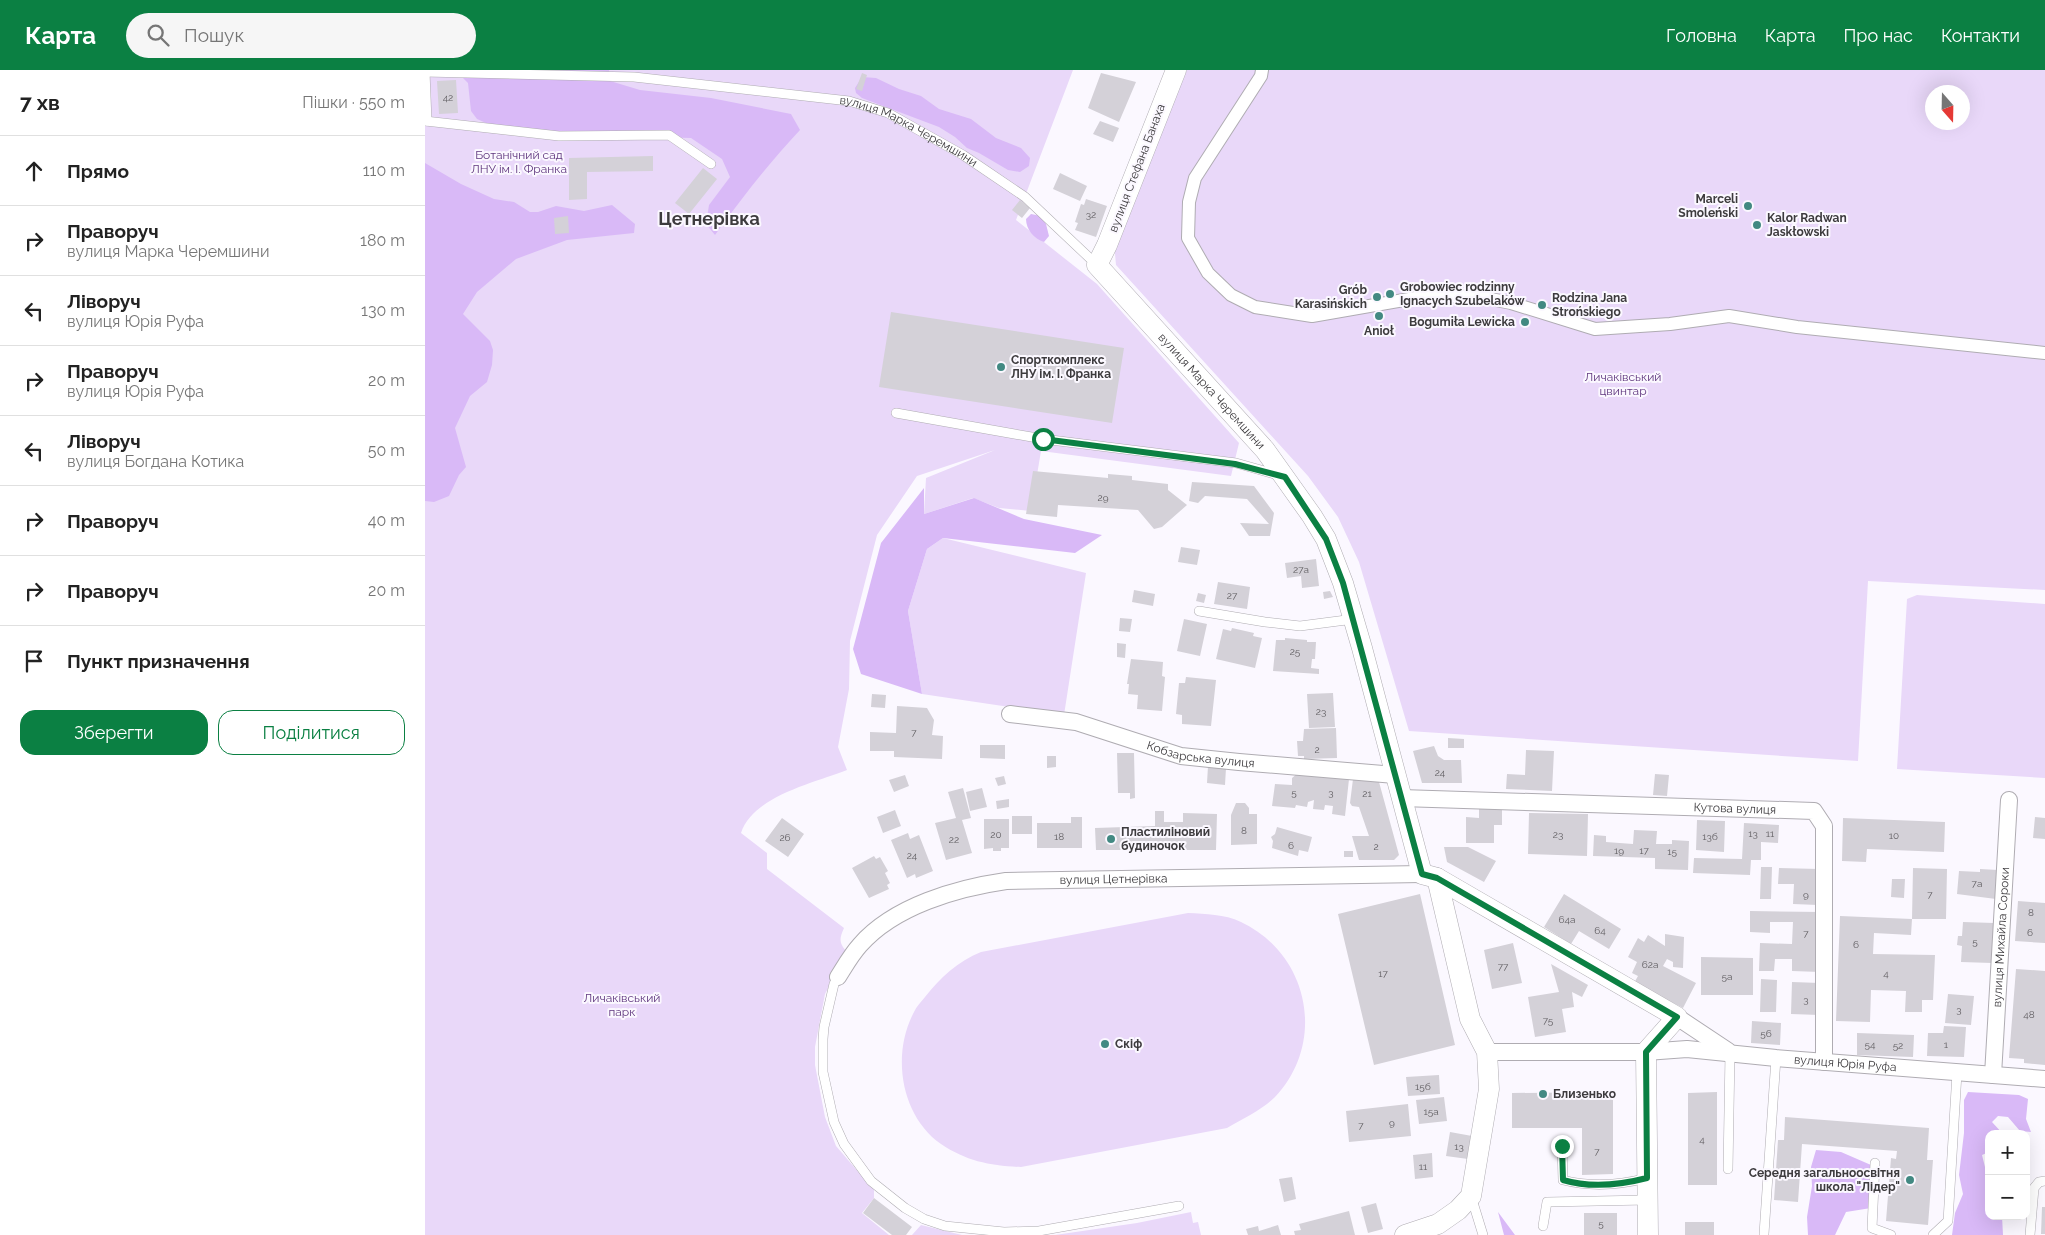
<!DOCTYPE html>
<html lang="uk">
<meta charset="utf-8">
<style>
body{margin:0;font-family:Raleway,sans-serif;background:#f6f6f6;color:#222}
.controls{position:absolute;right:15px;bottom:15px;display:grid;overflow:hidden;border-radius:10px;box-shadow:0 5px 20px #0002}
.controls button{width:45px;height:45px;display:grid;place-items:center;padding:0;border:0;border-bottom:1px solid #e0e0e0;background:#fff;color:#222;font:25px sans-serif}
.compass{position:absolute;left:1500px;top:15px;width:45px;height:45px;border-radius:50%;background:#fff;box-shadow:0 5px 20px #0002;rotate:160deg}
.stop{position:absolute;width:15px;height:15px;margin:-11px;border:4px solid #0b8043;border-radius:50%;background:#fff}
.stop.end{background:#0b8043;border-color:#fff;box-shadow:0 1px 5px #0008}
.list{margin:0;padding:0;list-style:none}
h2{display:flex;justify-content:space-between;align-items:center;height:65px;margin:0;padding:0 20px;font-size:21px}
h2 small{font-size:16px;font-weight:400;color:#767676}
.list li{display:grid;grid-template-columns:32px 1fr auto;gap:15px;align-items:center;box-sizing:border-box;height:70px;padding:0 20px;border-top:1px solid #e0e0e0}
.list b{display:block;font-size:19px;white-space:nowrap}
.list p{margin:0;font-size:16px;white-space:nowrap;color:#767676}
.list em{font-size:16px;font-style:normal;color:#767676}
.actions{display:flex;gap:10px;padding:15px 20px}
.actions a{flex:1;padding:11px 0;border:1px solid #0b8043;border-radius:15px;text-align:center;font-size:18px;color:#0b8043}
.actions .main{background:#0b8043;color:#fff}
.icon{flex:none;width:28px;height:28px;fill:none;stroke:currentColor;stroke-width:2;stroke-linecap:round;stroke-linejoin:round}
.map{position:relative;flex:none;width:1620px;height:1165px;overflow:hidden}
header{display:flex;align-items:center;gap:30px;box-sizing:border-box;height:70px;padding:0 25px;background:#0b8043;color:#fff}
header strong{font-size:24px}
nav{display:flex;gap:28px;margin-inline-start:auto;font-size:18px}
.search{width:350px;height:45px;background:#f6f6f6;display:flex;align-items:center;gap:12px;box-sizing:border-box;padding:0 18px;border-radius:28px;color:#767676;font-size:19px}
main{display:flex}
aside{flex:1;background:#fff}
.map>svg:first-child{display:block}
.green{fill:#e9d8f9;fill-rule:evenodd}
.forest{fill:#d9b9f7}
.building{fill:#d4d1d8}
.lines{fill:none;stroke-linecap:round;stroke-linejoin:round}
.service-casing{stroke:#afacb2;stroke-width:10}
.pedestrian-casing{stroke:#afacb2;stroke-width:14}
.minor-casing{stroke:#afacb2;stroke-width:18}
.tertiary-casing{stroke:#afacb2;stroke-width:21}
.service{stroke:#fff;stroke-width:9}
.pedestrian{stroke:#fff;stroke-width:12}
.minor{stroke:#fff;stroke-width:16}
.tertiary{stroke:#fff;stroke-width:20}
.route{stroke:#0b8043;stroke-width:6}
.poi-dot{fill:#428982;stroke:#fbf8ff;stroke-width:2}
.labels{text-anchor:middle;stroke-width:4;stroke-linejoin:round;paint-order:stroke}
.number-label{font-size:10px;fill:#636064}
.street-label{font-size:12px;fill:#3d3b3e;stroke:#fbf8ff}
.park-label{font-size:12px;fill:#5e357d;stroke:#fbf8ff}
.poi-label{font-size:12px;font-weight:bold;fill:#3d3b3e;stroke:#fbf8ff;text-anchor:start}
.district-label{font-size:18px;font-weight:bold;fill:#3d3b3e;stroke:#fbf8ff}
</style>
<header>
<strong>Карта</strong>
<div class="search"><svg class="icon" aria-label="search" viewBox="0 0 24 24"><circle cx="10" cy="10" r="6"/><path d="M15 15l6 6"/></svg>Пошук</div>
<nav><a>Головна</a><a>Карта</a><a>Про нас</a><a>Контакти</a></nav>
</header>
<main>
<aside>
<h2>7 хв<small>Пішки · 550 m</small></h2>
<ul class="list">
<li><svg class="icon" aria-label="ahead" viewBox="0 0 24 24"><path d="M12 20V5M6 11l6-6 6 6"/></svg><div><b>Прямо</b></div><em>110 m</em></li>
<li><svg class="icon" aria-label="right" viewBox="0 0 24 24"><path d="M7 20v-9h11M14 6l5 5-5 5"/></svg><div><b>Праворуч</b><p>вулиця Марка Черемшини</p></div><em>180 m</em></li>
<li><svg class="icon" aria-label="left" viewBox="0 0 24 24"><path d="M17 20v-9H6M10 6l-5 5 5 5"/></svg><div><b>Ліворуч</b><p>вулиця Юрія Руфа</p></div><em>130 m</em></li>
<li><svg class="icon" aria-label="right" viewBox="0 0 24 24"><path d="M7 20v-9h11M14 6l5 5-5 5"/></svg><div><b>Праворуч</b><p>вулиця Юрія Руфа</p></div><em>20 m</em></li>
<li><svg class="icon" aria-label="left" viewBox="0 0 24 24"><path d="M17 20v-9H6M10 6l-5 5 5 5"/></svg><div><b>Ліворуч</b><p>вулиця Богдана Котика</p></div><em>50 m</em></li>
<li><svg class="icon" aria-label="right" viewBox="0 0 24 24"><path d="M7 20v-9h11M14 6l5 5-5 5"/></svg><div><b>Праворуч</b></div><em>40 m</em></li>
<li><svg class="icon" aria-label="right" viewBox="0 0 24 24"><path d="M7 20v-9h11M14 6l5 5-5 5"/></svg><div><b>Праворуч</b></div><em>20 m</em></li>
<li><svg class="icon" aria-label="arrive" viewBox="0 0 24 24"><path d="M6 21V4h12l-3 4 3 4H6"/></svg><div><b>Пункт призначення</b></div></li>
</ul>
<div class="actions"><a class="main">Зберегти</a><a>Поділитися</a></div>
</aside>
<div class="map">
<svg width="1620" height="1165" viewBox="0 0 1620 1165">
<rect width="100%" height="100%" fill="#fbf8ff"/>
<path class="green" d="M0 0H648L591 150 672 214 814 373 806 406 616 381 606 441 574 438 548 428 499 444 501 408 570 380 492 406 452 465 425 571 424 619 413 677 422 700C389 713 328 726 316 763L342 783V799L419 858C414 869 414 873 422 882L400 924 390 977V995L400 1047 411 1076 449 1120V1128L437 1143 464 1165H0Z
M762 0H1620V520L1443 511 1433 691 984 661 934 492 913 447 883 406 691 195 689 172ZM1508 22H1538V52H1508Z
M518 468 661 503 639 645 497 624 483 541 502 479Z
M1492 525 1620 534V708L1472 699 1482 529Z
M763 843C781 844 799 844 816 852 884 884 902 972 850 1027 837 1040 818 1049 802 1058L596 1097C566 1096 541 1091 516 1074 476 1046 466 985 489 942 491 937 496 932 500 927 515 908 533 891 556 882Z
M766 1142 768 1153 773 1152 776 1165H630L712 1153Z
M496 1155 537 1165H487Z"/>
<path class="forest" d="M30 0H184L185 11 215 20 286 28 366 44 375 60C344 93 317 128 290 165L281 154 284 135 305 107 297 89 266 68 84 63 52 49 46 41 43 13Z
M437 7 451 8 474 19 496 26 514 39 546 49 571 68 596 78 605 88 604 96 595 102 583 100 554 83 542 78 530 67 514 57 437 28 431 23 430 18Z
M0 93 36 114 69 129 89 132 105 142H113L131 136 159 141 187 135 210 154 209 163 142 170 91 189 52 222 38 244 65 271 68 280 67 295 62 312 45 326 30 358 41 397 34 405 24 426 9 432 0 431Z
M606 144 616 146 621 154 624 166 619 172C609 169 601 159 601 149Z
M499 418V444L549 428 599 449 677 465 650 483 518 468 502 479 483 541 497 624 436 604 428 579 456 473Z
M1543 1022 1594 1025 1603 1029 1601 1049 1606 1062 1595 1061 1583 1047 1573 1046 1567 1052 1578 1064H1564V1082L1557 1085 1561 1101 1564 1105V1146H1577L1578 1165H1527L1530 1143 1538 1124 1534 1105 1539 1063V1030Z
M1391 1080 1416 1082 1446 1095V1138L1421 1142 1410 1165H1383L1382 1147 1387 1116 1386 1097Z
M1073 1142 1090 1165H1079Z"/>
<path class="building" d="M437 3 442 5 437 21 431 19Z
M676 3 711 12 694 52 663 38Z
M31 10 33 43 14 44 12 11Z
M675 51 694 58 688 72 668 64Z
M228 86V101L162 102V129L144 130V88Z
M278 98 292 109 264 144 250 133Z
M635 103 662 116 655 131 628 119Z
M661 129 682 136 671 167 650 160 653 153 650 152 656 134 659 135Z
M595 130 605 138 597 148 587 140Z
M143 146 144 163 130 164 129 148Z
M466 242 699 278 687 353 454 317Z
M608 401 683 408V404L707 406V410L743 414V420L762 435 737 457 729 459 713 440 633 435 632 447 601 444Z
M767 412 829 416 849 443 845 466H824L815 453 844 454 822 429 780 426 773 433 764 431Z
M756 477 775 480 772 495 753 492Z
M891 489 894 516 877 518 876 506 862 508 860 493Z
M793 512 825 517 822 539 789 534Z
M709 520 730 524 728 536 707 532Z
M905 521 908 527 899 529 898 522Z
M773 523 781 525 779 533 771 531Z
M695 548 707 549 705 562 694 561Z
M759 549 782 554 775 586 752 581Z
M807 558 829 563 828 566 837 568 830 598 791 589 798 559 806 561Z
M860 568 882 570V572H891L890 589H887L886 598 894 599V604L848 601 851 570H860Z
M692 573 701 574 700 588 692 587Z
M706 589 738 592 737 606 740 607 737 641 712 639 713 625 703 624 704 614H702Z
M761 607 791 610 786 656 757 654V645L751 644 754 613H760Z
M908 623 910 657 884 658 882 624Z
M447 624 461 625 460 638 446 637Z
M472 636 502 638 509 650 507 665 518 666 517 689 469 687V681H445V662L471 663Z
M911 658 912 688 879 689V686H873L872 671H878L879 659Z
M1023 668 1039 669V678H1023Z
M555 675H580V689L555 688Z
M1009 676 1013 686 1019 690H1036L1037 713H997L988 681Z
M1101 680 1129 681 1127 721 1081 719 1082 704 1100 705Z
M692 683H709L710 728 705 729V723H693Z
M622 686H631V697L622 698Z
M783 696 801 698 800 715 782 713Z
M873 703 924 709 920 746 907 744 908 736 900 735 899 740 888 739 889 730 883 732 882 737 871 735 870 738 847 736 850 714 867 715V708Z
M1230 704 1244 705 1242 726 1228 725Z
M480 705 484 716 469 722 464 710Z
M579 706 581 714 573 716 570 708Z
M928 709 954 712 974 785 969 790H934L927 766H944L934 737 927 736 925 733Z
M538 718 546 748 537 750 547 783 521 790 510 753 531 748 523 722Z
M557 718 562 737 545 741 541 722Z
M584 729V737L572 739 571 731Z
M811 733H820L824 738V744H832V774L806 775V745Z
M1054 736H1077V755H1069V773H1041V747L1054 748Z
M470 740 476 756 458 763 452 747Z
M730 741H739V752H758V743L792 744 791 780H671L670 758 730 756Z
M1104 743 1163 744 1162 786 1103 784Z
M587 746H607V764H587Z
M646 747H657V778H612V753H646Z
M1610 747 1620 748V769L1608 768Z
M357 748 379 764 363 787 340 771Z
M1418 748 1520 752 1519 782 1442 779 1441 792 1417 791Z
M559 749H584V778H576V781H568V778L559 779Z
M1272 750 1300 751 1299 782 1271 780Z
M1319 753 1354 755 1353 773 1336 772V790H1326L1325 805 1268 803 1269 788 1317 789Z
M852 757 887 767 883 782 874 780 873 786 847 778 848 771 846 767 850 764Z
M1209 760 1232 761 1231 774H1247V770L1264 771 1263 800 1230 799V788L1168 786 1169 765 1181 766V772L1208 774Z
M483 763 485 769 494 765 508 801 491 808 490 804 482 808 466 770Z
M1019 777H1043L1071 791 1059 812 1022 792Z
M919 781H928V787H919Z
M449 786 451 789 455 787 463 801 460 803 465 813 462 815 464 819 444 828 427 798Z
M1336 797H1347L1346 829H1335Z
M1354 798 1394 799 1393 835 1368 834 1369 814H1353Z
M1488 798 1522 799 1521 849H1487Z
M1555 799 1573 800 1571 829 1532 824 1534 801 1555 802Z
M1467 809H1480L1479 828 1466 827Z
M995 824 1030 975 949 995 913 844Z
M1139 824 1196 859 1184 879 1154 861 1146 874 1119 857Z
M1593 831 1620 833V873L1590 871Z
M1325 841 1396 842 1395 902 1367 901V889H1350L1349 901H1334L1335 873 1367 874 1368 852H1345V863L1325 862Z
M1415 846 1487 849 1486 865 1449 863 1448 884 1510 885 1508 930H1497V942H1480L1481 921 1446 920 1445 952 1411 951Z
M1538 852 1569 853 1567 893 1536 892 1537 876 1532 875 1533 866H1537Z
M1240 864 1259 867 1258 898 1248 897V892L1242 889 1238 896 1271 913 1258 938 1209 913 1213 906 1207 903 1212 892 1203 887 1213 868 1219 872 1223 865 1240 876Z
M1088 873 1097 913 1067 919 1059 880Z
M1276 887 1328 888V925H1276Z
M1126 894 1163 915 1157 927 1147 922 1149 937 1137 939 1141 962 1110 967 1103 927 1134 922Z
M1591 899 1620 901V995L1599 993V989L1584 988Z
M1336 909 1352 910 1351 942H1335Z
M1367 912 1395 913 1394 945 1366 944Z
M1523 924 1549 926 1546 955 1520 953Z
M1327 951 1356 953 1355 975 1326 973Z
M1519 956 1541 957 1539 987 1502 986 1503 963H1518Z
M1432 963 1489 965 1488 987 1432 985Z
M1014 1005 1015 1024 983 1026 981 1007Z
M1188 1022V1104L1157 1105V1058H1087V1023Z
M1292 1022V1115H1263V1023Z
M1019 1027 1022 1051 994 1054 991 1030Z
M983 1034 986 1066 924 1072 921 1041Z
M1360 1047 1504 1058 1502 1090H1508L1503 1155 1461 1151 1466 1088 1471 1089 1472 1081 1377 1074 1373 1132 1349 1130 1353 1070H1359Z
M1025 1062 1047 1066 1043 1089 1021 1086Z
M1007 1083 1008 1107 990 1109 988 1085Z
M867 1107 871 1129 859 1132 854 1109Z
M449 1128 487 1157 481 1165H467L438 1143Z
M951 1133 958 1159 943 1163 936 1137Z
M1617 1137H1620V1164H1616Z
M924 1141 930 1165H870L869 1161 876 1160 874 1154Z
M1159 1143H1192V1165H1159Z
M1260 1152H1289V1165H1260Z
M853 1155 856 1165H823L821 1159 833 1156 834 1161Z"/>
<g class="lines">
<defs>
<g id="service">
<path id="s1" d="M0 2 209 7 424 31 463 43 538 85 600 127 672 195"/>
<path d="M0 2 2 51"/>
<path d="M0 51 134 66 244 65 286 94"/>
<path d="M471 343 618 369 811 393 853 405"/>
<path d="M774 541 840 552 875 556 929 549"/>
<path d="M413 907 409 914 399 957 398 969V1002L409 1052 419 1074 446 1111 480 1138 499 1149 520 1156 579 1162 614 1161 754 1136"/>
<path d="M1137 1076 1138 1110C1165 1117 1195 1115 1222 1108"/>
<path d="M1450 1093 1447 1158 1466 1165"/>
<path d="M1303 1099 1305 983"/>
<path d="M1046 1126 1058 1165"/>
<path d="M1118 1156 1122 1132 1222 1130"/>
<path d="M1339 1164 1351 988"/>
<path d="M1508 1165 1523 1151 1532 1003"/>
<path d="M1605 1165 1609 1118 1614 1112 1620 1111"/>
</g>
<path id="pedestrian" d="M837 0 836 6 770 108 764 132 763 168 783 203 806 225 830 237 887 246 996 227 1050 226 1086 233 1170 259 1245 254 1304 246 1372 257 1620 283"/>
<g id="minor">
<path id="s2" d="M585 644 651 652 756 686 814 692 970 705"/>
<path id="s3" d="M976 728 1389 741 1399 756V992"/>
<path id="s4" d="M413 907C420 896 426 885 435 875 469 836 532 818 581 811L997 804"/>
<path d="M1252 947 1303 981"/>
<path id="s5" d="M1062 982H1221L1262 979 1351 988 1620 1009"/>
<path id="s6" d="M1568 1005 1584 730"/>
</g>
<g id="tertiary">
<path id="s7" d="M751 0 682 175 672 195 840 380 887 446 901 469 918 513 937 578 997 804 1012 808 1252 947 1221 982 1223 1165"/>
<path d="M980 1165 1013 1154 1033 1140 1046 1126 1064 1019 1062 982 1045 949 1012 808"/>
</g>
</defs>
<use href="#service" class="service-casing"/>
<use href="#pedestrian" class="pedestrian-casing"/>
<use href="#minor" class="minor-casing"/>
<use href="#tertiary" class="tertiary-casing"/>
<use href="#service" class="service"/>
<use href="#pedestrian" class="pedestrian"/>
<use href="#minor" class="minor"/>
<use href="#tertiary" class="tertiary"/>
</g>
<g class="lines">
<path class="route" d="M618 369 810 394 860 407 901 469 918 513 997 804 1012 808 1252 947 1221 982 1222 1108C1195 1115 1165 1118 1138 1110L1137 1076"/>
</g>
<g class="poi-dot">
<circle cx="1323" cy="136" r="5"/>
<circle cx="1332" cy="155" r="5"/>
<circle cx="965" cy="224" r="5"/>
<circle cx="952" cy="227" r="5"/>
<circle cx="1117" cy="235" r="5"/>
<circle cx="954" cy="246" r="5"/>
<circle cx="1100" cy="252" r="5"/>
<circle cx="576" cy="297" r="5"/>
<circle cx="686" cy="769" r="5"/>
<circle cx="680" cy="974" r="5"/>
<circle cx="1118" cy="1024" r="5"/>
<circle cx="1485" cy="1110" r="5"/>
</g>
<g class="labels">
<g class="number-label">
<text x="23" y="31">42</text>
<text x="666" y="148">32</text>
<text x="678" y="431">29</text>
<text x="876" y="503">27а</text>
<text x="807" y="529">27</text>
<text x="870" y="585">25</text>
<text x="896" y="645">23</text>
<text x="489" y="666">7</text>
<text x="892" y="683">2</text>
<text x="1015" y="706">24</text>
<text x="869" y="726">5</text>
<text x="906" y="726">3</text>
<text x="942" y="727">21</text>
<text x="819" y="764">8</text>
<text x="1328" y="767">13</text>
<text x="1345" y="767">11</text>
<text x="571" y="768">20</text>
<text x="1133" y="768">23</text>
<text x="1469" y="769">10</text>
<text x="634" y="770">18</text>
<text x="1285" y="770">13б</text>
<text x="360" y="771">26</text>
<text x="529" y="773">22</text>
<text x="866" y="779">6</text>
<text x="951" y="780">2</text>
<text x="1194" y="784">19</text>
<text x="1219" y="784">17</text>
<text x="1247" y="785">15</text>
<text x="487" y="789">24</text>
<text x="1552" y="817">7а</text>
<text x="1381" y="828">9</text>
<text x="1505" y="828">7</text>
<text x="1606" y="846">8</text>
<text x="1142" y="853">64а</text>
<text x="1175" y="864">64</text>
<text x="1605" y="866">6</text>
<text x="1381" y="867">7</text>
<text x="1550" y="875">5</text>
<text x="1431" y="878">6</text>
<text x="1225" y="898">62а</text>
<text x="1078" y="900">77</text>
<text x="958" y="907">17</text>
<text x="1461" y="907">4</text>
<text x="1302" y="910">5а</text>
<text x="1381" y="933">3</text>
<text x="1534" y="943">3</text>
<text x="1604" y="948">48</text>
<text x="1123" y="954">75</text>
<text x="1341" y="967">56</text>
<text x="1445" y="978">54</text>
<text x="1521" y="978">1</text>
<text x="1473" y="979">52</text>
<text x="998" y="1020">15б</text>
<text x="1006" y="1045">15а</text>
<text x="967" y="1056">9</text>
<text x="936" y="1059">7</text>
<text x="1277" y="1073">4</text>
<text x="1034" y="1080">13</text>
<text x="1172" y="1085">7</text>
<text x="998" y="1100">11</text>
<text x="1176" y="1157">5</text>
</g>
<g class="street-label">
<text dy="4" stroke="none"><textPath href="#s1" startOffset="492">вулиця Марка Черемшини</textPath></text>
<text transform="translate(712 98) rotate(-69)" y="4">вулиця Стефана Банаха</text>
<text dy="4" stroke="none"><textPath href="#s7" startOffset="381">вулиця Марка Черемшини</textPath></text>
<text dy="4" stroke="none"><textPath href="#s2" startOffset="196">Кобзарська вулиця</textPath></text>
<text dy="4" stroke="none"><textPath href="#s3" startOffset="334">Кутова вулиця</textPath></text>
<text dy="4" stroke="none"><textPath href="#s4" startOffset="309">вулиця Цетнерівка</textPath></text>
<text dy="4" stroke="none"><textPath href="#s6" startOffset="138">вулиця Михайла Сороки</textPath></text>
<text dy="4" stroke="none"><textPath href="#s5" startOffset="359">вулиця Юрія Руфа</textPath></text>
</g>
<g class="park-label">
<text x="94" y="89">Ботанічний сад<tspan x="94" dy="14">ЛНУ ім. І. Франка</tspan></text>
<text x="1198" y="311">Личаківський<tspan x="1198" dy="14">цвинтар</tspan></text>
<text x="197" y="932">Личаківський<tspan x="197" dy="14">парк</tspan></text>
</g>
<g class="poi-label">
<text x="1313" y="133" text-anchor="end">Marceli<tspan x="1313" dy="14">Smoleński</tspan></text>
<text x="1342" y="152">Kalor Radwan<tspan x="1342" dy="14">Jaskłowski</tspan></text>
<text x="975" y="221">Grobowiec rodzinny<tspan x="975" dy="14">Ignacych Szubelaków</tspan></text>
<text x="942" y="224" text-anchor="end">Grób<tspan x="942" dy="14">Karasińskich</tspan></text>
<text x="1127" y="232">Rodzina Jana<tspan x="1127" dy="14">Strońskiego</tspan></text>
<text x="1090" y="256" text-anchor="end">Bogumiła Lewicka</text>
<text x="954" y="265" text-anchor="middle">Anioł</text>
<text x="586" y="294">Спорткомплекс<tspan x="586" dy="14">ЛНУ ім. І. Франка</tspan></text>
<text x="696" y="766">Пластиліновий<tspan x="696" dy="14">будиночок</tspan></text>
<text x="690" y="978">Скіф</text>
<text x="1128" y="1028">Близенько</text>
<text x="1475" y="1107" text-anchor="end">Середня загальноосвітня<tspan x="1475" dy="14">школа "Лідер"</tspan></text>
</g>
<g class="district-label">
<text x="284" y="155">Цетнерівка</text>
</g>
</g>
</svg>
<div class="controls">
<button>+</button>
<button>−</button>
</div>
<svg class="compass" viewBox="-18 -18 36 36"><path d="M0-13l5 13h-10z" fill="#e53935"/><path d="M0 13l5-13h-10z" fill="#767676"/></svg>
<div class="stop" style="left:618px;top:369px"></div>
<div class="stop end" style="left:1137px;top:1076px"></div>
</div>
</main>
